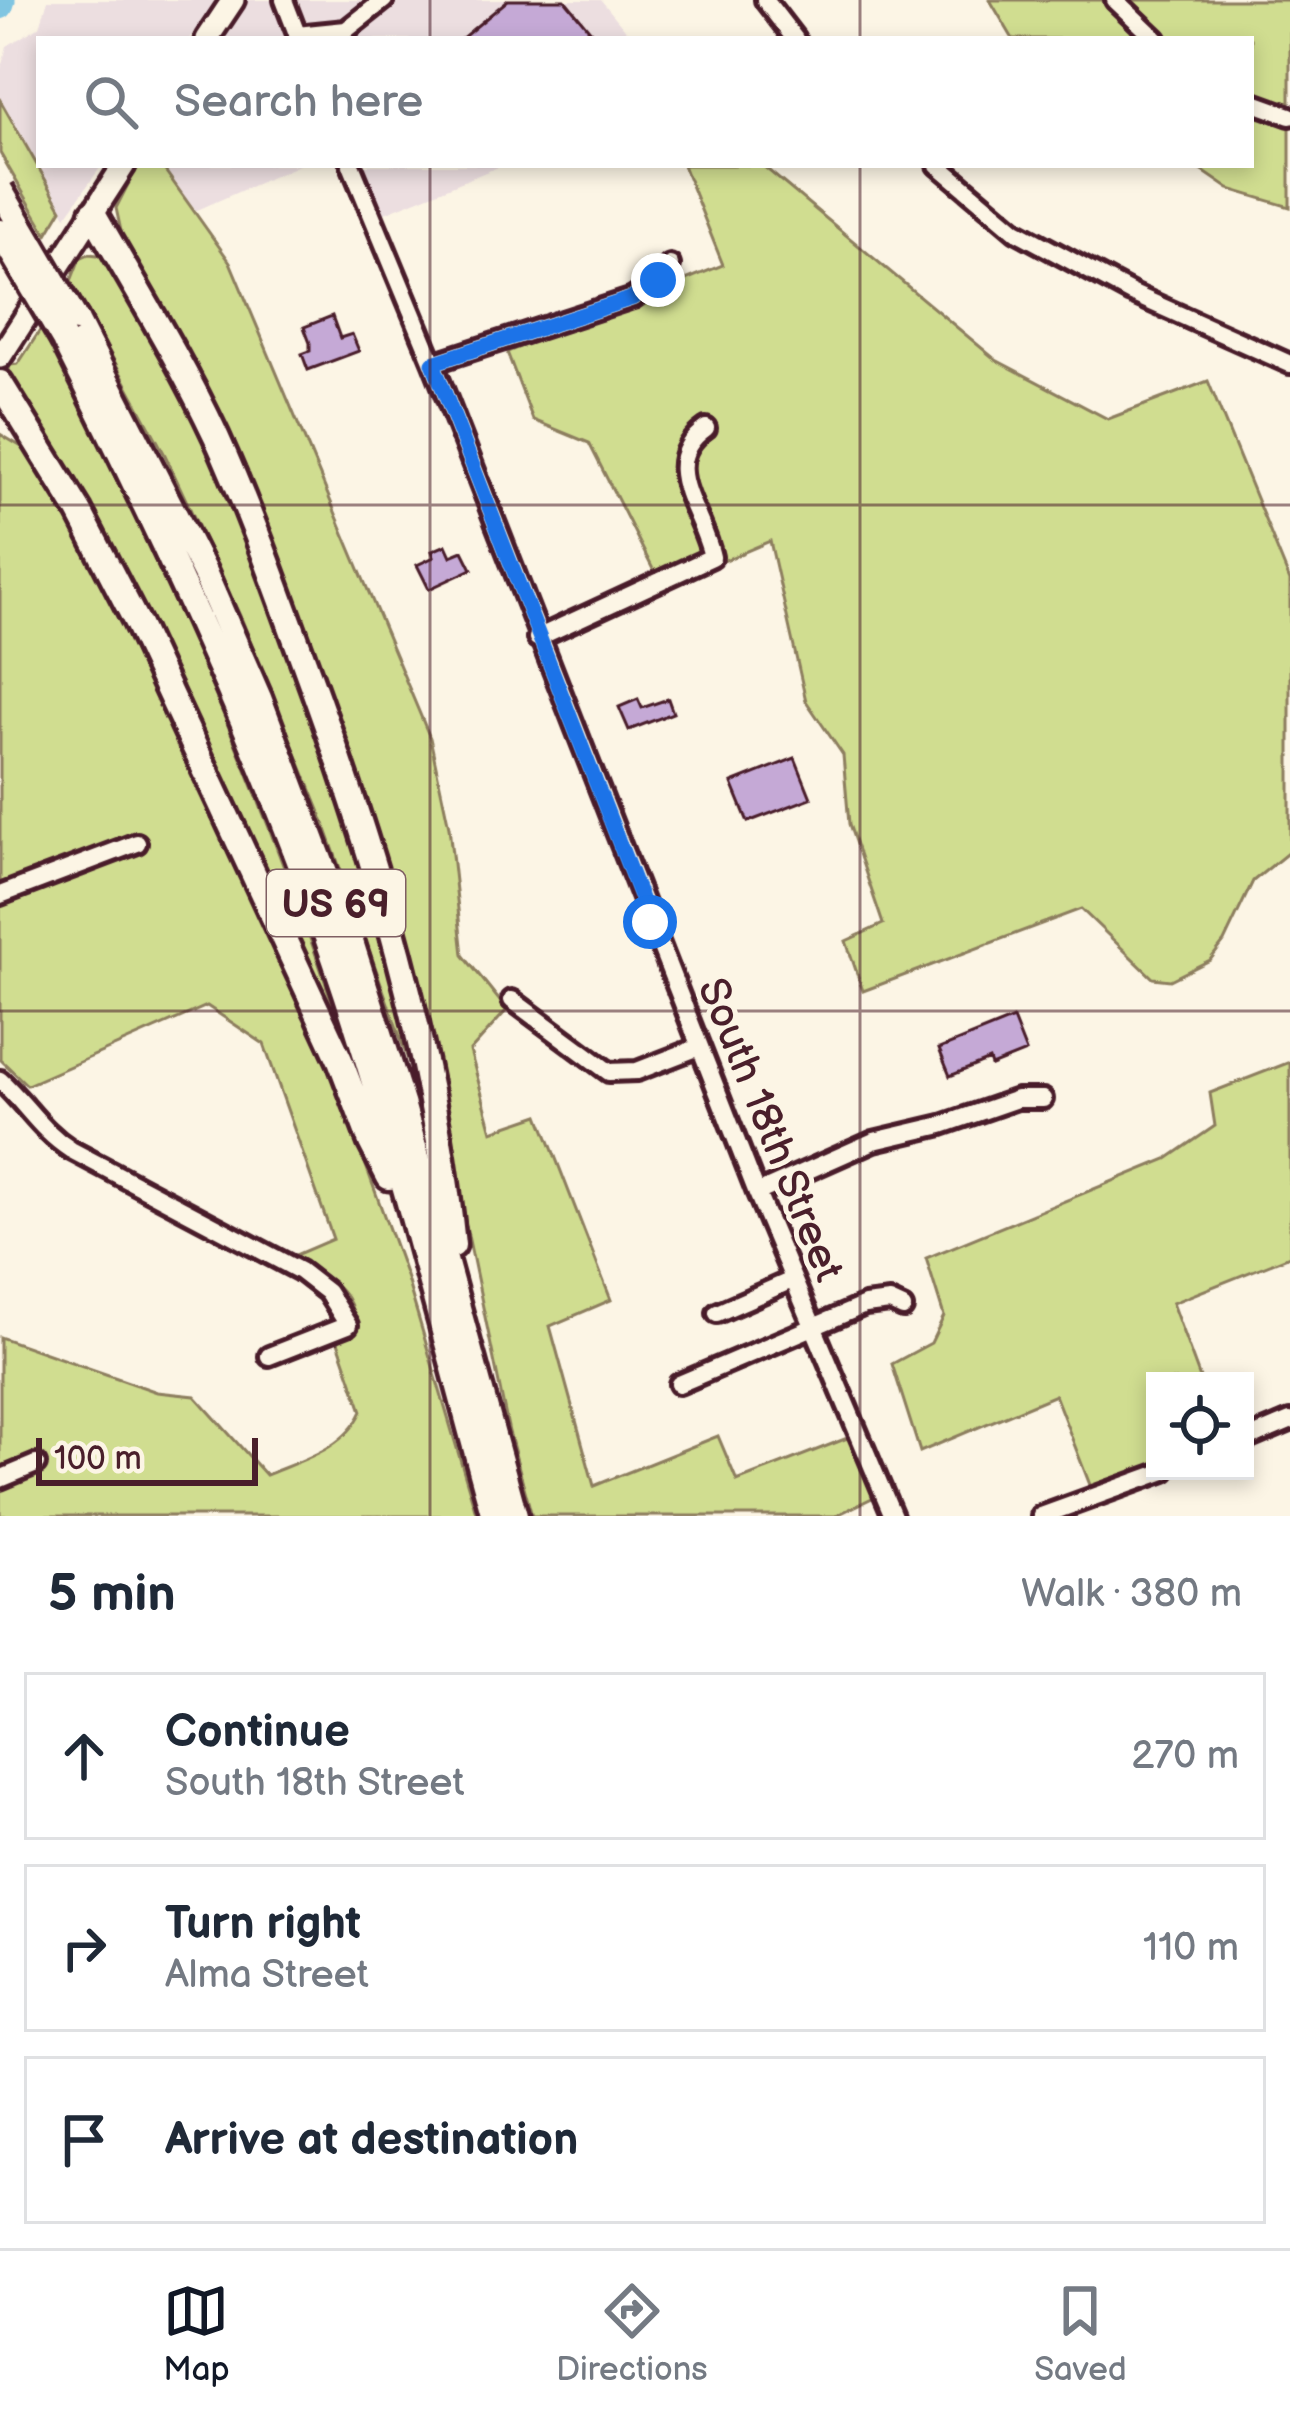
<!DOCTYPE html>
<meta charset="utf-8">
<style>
body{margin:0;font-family:"Balsamiq Sans",sans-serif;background:#f6f6f7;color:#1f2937}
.controls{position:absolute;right:36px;bottom:36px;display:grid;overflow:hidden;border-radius:0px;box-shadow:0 6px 18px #0003}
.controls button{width:108px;height:108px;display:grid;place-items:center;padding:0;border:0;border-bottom:3px solid #e0e1e3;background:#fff;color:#1f2937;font:60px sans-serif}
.scale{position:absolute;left:36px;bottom:30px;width:222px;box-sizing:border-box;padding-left:12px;border:6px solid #4a1f2b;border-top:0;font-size:33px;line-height:42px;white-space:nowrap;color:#4a1f2b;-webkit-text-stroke:9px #fcf5e5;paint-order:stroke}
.stop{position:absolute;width:36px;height:36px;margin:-27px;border:9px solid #1a73e8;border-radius:50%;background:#fff}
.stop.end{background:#1a73e8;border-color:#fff;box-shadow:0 3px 12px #0008}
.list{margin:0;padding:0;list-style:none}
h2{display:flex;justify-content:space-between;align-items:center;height:156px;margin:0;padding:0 48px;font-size:51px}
h2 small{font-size:39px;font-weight:400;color:#747a83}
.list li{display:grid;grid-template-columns:78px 1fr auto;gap:36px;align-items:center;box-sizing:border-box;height:168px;margin:0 24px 24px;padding:0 24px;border:3px solid #e0e1e3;border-radius:0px}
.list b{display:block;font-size:45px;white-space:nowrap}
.list p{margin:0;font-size:39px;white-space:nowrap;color:#747a83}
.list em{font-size:39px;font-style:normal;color:#747a83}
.icon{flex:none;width:66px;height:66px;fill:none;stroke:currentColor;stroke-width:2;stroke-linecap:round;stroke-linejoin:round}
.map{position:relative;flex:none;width:1290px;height:1516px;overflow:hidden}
.search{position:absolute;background:#fff;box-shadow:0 6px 18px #0003;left:36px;right:36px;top:36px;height:132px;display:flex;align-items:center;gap:30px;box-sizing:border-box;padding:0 42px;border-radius:0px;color:#747a83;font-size:45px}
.sheet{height:732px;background:#fff}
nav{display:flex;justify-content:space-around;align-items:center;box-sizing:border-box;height:168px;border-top:3px solid #e0e1e3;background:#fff;font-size:33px;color:#747a83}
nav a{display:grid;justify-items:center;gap:6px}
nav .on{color:#111827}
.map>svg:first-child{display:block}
.built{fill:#ecdee0}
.green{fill:#d0dd90;stroke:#8d7e5e;stroke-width:3}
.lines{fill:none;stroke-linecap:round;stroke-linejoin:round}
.river{stroke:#80c5e1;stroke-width:27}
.building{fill:#c5a9d6;stroke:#4a1f2b;stroke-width:3}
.minor-casing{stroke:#4a1f2b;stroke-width:26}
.major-casing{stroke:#4a1f2b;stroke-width:30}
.highway-casing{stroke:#4a1f2b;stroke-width:33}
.minor{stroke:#fcf5e5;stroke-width:16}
.major{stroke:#fcf5e5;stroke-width:21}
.highway{stroke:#fcf5e5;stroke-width:24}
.highway-bridge-casing{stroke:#4a1f2b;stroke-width:33;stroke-linecap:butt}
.highway-bridge{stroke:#fcf5e5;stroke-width:24}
.route{stroke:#1a73e8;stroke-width:15}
.grid{fill:none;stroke:#4a1f2b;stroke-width:3;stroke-opacity:0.55}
.labels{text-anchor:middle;stroke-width:10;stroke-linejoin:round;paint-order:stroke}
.shield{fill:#fcf5e5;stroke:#7f5f63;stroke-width:3}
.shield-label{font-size:39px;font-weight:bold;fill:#4a1f2b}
.street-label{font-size:42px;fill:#4a1f2b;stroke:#fcf5e5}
</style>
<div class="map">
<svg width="1290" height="1516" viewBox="0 0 1290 1516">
<rect width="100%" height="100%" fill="#fcf5e5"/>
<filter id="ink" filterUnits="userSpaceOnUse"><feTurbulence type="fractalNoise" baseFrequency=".00833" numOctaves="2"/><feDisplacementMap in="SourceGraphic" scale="24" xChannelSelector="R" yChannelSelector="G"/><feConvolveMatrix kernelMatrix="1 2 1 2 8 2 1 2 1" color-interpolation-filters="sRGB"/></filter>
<g filter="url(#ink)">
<path class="built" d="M48 0H216L189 39H39V165H102L66 216 0 100V72L7 46 40 26Z
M245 0H276L292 39H219Z
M296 0H601L633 39H311Z
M161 165H299L195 211Z
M361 165H503L380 215Z"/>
<path class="green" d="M990 0H1290V207L1229 189 1194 165H1251V39H1013Z
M0 100 62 209 47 234 0 153Z
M138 165H161L230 262 430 738 449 827 463 955 507 1010 470 1051 492 1131 539 1115 611 1300 550 1326 594 1486 718 1436 737 1481 850 1437 874 1497 835 1516H532L509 1432 405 933 365 799 265 531 124 245 116 208Z
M683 165H762L996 360 1108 419 1208 381 1290 581V851L1253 881 1224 942 1210 960 1170 980 1153 978 1081 909 863 991 846 941 883 924 849 824 843 755 806 701 770 541 662 587 589 443 533 420 507 352 723 265Z
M89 254 106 256 214 450 349 804 419 1076 415 1079 321 815 242 620 165 455 71 281 80 258Z
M43 326C161 556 263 792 344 1037L337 1040 7 379 10 365 18 364Z
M0 434 30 452 95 567 328 1061 407 1279 477 1516H0V1337L157 1392 195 1396 266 1475C302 1460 345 1449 362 1411L337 1339 353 1327C359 1290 319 1274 293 1256L333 1239 264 1044 207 1006 27 1085 0 1059Z
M1290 1062V1256L1172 1303 1201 1381H1155V1467L1092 1490 1055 1395 920 1452 892 1364 931 1343 944 1316 926 1258 1167 1159 1215 1126 1210 1093Z"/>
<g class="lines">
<path class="river" d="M0 6 2 0"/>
</g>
<path class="building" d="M508 0H565L597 39H461Z
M332 316 340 338 352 334 359 351 308 370 302 354 310 351V343L304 327Z
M446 545 451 556 463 551 472 569 429 589 417 565 434 557 432 551Z
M638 699 642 708 668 699 673 713 629 730 619 707Z
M795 758 811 798 748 822 732 783Z
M1013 1019 1026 1052 991 1066 989 1060 950 1076 939 1049Z"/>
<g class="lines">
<defs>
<path id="minor" d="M284 0 299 39
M765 0 795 39
M1115 0 1156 39
M297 35 346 30 384 0
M1251 102 1290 116
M351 165 433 363 757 1193 893 1516
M938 165 1016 231 1131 293 1290 364
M433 363 633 298 659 280 670 265
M537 638 712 557C702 509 655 464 706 428
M0 895 137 843
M512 1000 609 1072 637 1071 699 1047
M0 1080C28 1106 40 1130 71 1150L300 1271 327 1292 348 1325 269 1356
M757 1193 874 1141 942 1125 1017 1099H1043
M717 1313 792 1280
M679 1384 865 1305 890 1302 903 1308
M1245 1440 1290 1421
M0 1479 36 1464
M1041 1516 1165 1471"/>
<path id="major" d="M207 39 233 0
M0 357 124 165"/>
<path id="highway" d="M93 213C135 287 180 359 216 436 251 513 279 594 308 673 376 859 433 1047 453 1245
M76 320 204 572 259 698 352 945 402 1103 515 1516
M64 340C178 567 287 800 362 1043 411 1199 450 1358 494 1516
M0 383 79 511 137 623 340 1060 371 1142 389 1177"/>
</defs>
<use href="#minor" class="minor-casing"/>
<use href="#major" class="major-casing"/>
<use href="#highway" class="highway-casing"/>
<use href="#minor" class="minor"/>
<use href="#major" class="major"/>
<use href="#highway" class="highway"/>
<defs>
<path id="highway-bridge" d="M0 190 76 320
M0 232 64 340"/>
</defs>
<use href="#highway-bridge" class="highway-bridge-casing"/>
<use href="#highway-bridge" class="highway-bridge"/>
</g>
</g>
<g class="lines" filter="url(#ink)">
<path class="route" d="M650 922 433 363 633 298 658 280"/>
</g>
<path class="grid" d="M430 0V39M860 0V39M430 165V1516M860 165V1516M0 505H1290M0 1011H1290"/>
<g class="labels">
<rect class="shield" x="267" y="870" width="138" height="66" rx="9"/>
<g class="shield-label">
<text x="336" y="917">US 69</text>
</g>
<g class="street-label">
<text transform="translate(772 1129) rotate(68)" y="15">South 18th Street</text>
</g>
</g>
</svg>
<div class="controls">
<button><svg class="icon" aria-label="locate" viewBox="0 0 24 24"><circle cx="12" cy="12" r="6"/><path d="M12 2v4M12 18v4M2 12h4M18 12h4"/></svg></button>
</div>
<div class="scale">100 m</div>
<div class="stop" style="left:650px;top:922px"></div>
<div class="stop end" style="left:658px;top:280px"></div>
<div class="search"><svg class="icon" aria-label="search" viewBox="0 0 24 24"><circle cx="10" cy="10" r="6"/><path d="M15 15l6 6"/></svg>Search here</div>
</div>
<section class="sheet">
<h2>5 min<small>Walk · 380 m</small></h2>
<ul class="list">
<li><svg class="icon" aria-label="ahead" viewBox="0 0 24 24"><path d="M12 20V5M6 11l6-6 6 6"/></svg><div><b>Continue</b><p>South 18th Street</p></div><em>270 m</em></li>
<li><svg class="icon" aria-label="right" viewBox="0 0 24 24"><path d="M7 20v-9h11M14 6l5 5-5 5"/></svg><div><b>Turn right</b><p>Alma Street</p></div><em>110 m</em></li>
<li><svg class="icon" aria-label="arrive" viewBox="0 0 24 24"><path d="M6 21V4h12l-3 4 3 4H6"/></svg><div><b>Arrive at destination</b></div></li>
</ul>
</section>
<nav>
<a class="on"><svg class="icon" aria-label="map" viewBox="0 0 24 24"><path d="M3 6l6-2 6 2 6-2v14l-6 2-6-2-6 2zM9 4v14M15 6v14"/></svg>Map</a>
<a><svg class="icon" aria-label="directions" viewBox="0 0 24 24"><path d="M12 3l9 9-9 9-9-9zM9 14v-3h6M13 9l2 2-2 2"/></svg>Directions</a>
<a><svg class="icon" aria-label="saved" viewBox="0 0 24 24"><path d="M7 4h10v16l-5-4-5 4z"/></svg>Saved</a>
</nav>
